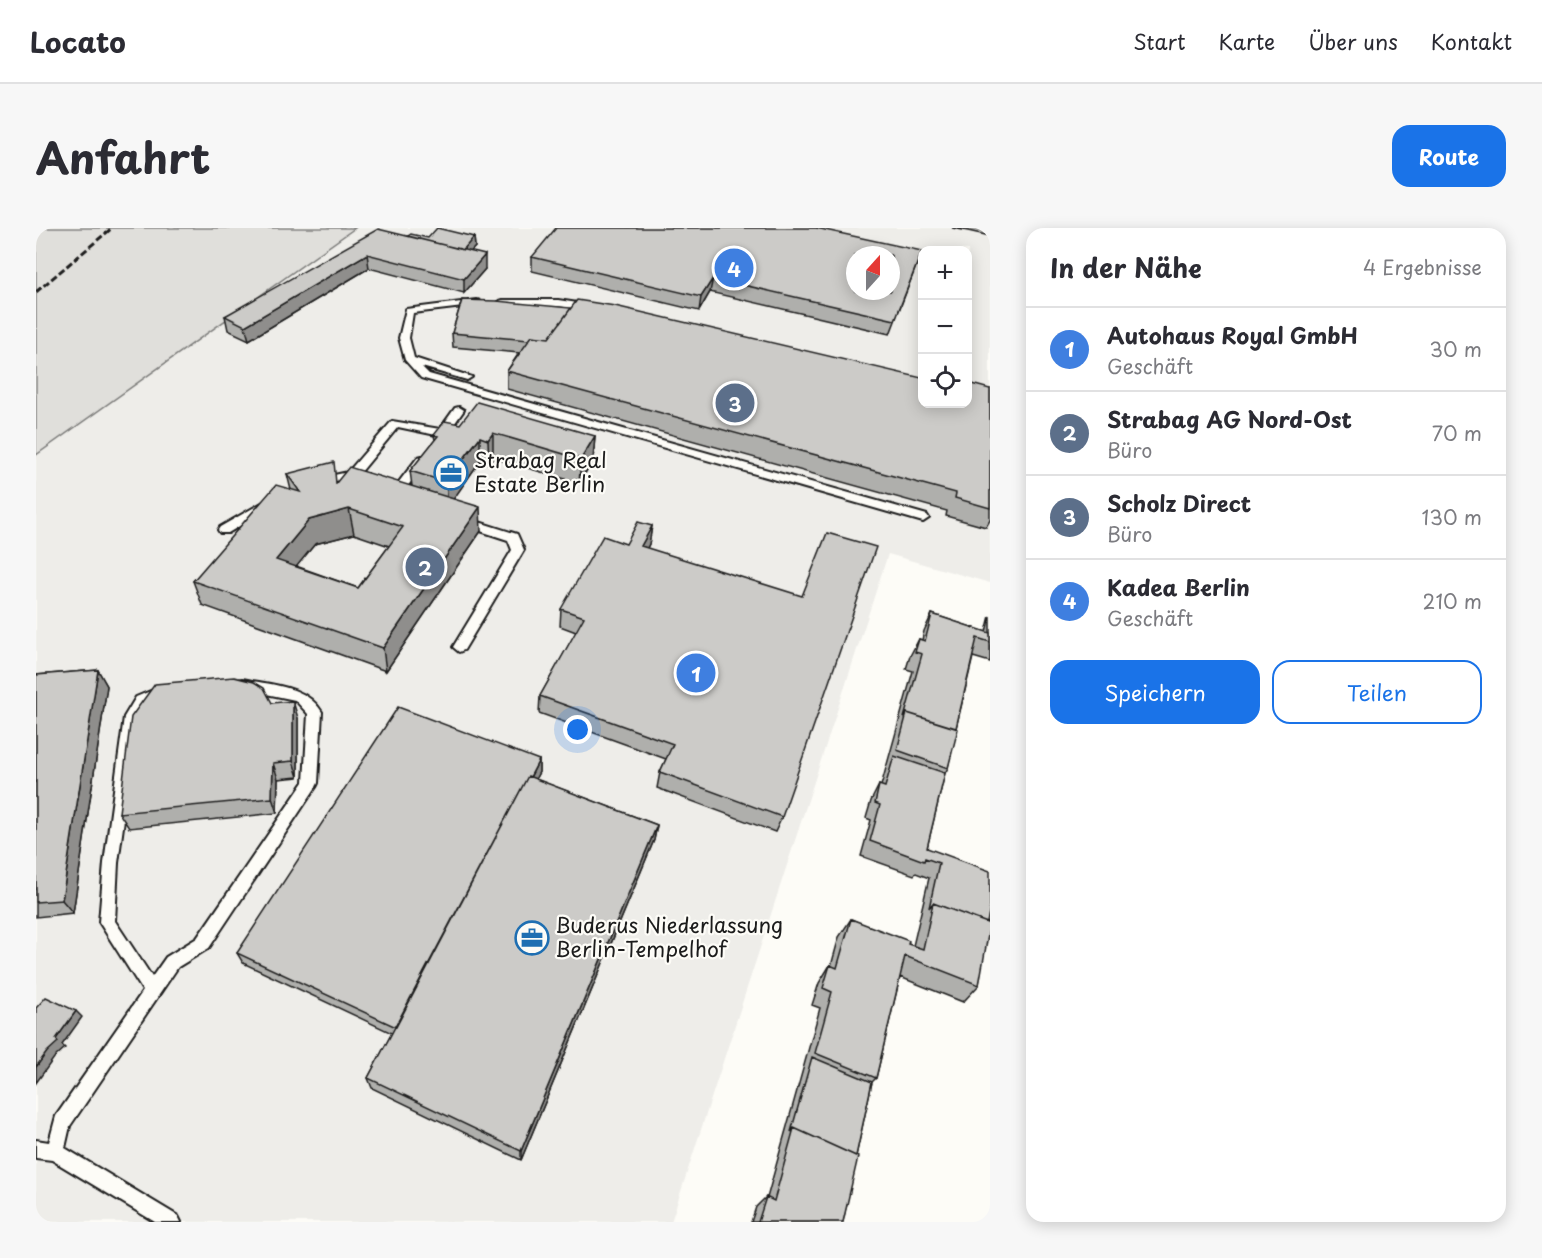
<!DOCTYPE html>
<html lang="de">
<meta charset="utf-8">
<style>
body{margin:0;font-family:"Playpen Sans",sans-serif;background:#f7f7f7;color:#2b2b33}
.controls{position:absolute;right:18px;top:18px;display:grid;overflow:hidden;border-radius:12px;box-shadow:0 3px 15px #0003}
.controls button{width:54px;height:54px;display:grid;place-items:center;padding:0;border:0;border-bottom:2px solid #e1e1e2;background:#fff;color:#2b2b33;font:30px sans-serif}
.compass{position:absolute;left:810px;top:18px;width:54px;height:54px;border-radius:50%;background:#fff;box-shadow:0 3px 15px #0003;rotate:21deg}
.you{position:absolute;left:542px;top:502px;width:21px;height:21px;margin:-15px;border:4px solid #fff;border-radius:50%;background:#1a73e8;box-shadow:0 0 0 9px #1a73e833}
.badge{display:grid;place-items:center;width:39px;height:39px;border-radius:50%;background:#1a73e8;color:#fff;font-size:20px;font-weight:700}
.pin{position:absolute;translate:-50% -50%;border:3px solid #fff;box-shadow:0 2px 6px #0006}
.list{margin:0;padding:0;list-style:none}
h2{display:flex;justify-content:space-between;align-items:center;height:78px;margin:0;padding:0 24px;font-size:26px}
h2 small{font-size:20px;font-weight:400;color:#7c7c81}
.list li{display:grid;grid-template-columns:39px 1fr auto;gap:18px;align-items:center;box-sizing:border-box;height:84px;padding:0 24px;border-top:2px solid #e1e1e2}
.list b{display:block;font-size:22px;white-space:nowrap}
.list p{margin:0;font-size:20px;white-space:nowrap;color:#7c7c81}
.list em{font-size:20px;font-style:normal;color:#7c7c81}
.actions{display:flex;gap:12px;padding:18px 24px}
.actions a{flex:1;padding:14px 0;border:2px solid #1a73e8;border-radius:18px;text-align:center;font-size:21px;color:#1a73e8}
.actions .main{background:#1a73e8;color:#fff}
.icon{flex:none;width:33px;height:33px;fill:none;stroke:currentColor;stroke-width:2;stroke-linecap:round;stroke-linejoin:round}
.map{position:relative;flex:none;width:954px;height:994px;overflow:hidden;border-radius:18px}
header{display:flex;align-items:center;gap:36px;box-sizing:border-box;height:84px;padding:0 30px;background:#fff;border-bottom:2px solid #e1e1e2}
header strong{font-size:28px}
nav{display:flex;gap:33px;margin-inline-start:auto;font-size:21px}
.intro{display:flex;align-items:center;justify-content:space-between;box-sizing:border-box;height:144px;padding:0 36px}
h1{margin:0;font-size:42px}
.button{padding:15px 27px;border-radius:18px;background:#1a73e8;color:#fff;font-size:21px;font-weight:700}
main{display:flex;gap:36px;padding:0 36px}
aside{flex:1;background:#fff;border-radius:18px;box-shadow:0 3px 15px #0003}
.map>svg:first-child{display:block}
.built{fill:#eeede9;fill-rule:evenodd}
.green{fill:#e0dfdb;stroke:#7e7e7c;stroke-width:1.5}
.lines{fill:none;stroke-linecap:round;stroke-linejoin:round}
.service-casing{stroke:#1c1c1c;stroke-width:4}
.service{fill:#fdfcf7;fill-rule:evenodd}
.rail{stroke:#1c1c1c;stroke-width:3;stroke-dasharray:7 3;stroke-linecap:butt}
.wall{fill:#afafac;stroke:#1c1c1c;stroke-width:1.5;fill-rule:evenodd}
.shaded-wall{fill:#8f8e8c;stroke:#1c1c1c;stroke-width:1.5}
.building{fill:#cccbc8;stroke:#1c1c1c;stroke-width:1.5;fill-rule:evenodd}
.labels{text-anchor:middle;stroke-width:4.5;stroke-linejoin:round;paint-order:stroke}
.poi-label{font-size:21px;fill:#1c1c1c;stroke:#fdfcf7;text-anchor:start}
</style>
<header>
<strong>Locato</strong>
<nav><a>Start</a><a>Karte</a><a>Über uns</a><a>Kontakt</a></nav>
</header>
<div class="intro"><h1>Anfahrt</h1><a class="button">Route</a></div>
<main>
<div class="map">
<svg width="954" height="994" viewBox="0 0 954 994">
<rect width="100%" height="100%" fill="#fdfcf7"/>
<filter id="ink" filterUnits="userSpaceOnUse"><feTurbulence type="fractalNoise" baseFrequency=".0167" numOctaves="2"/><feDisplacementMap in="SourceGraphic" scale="12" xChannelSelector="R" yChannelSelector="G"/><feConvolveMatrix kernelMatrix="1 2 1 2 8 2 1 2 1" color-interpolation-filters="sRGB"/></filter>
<g filter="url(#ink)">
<path class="built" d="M319 0H954V355L852 326 635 994H0V227ZM886 22H932V176H886ZM819 27H855V63H819Z"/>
<path class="green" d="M0 0H319L0 227Z"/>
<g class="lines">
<defs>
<path id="service" d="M441 72 444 73V77L377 85 373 110 378 130 436 149 431 152 386 139 393 146 891 287 893 290 887 294 385 150 369 132 363 110 370 81Z
M466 72H522L555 77 560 80 555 83 522 78 463 77V73Z
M423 179 428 182 409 209 405 210 400 207 362 199 320 250 284 258 278 254 280 251 312 244 356 193 404 201 419 180Z
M386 228 391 232 368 263 371 270 369 273H361L356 263 382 229Z
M231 272 237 276 235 279 192 305H184L182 302 184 299Z
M427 289 481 306 488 322 428 422 423 424 417 419 476 322 472 312 423 296V290Z
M206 451C234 457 270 457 286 484L282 555 280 559 173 720 142 739 34 898 29 920 142 988 145 994H119L16 932 0 930V912L13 914 20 888 107 763 63 694 68 635 88 489 100 469 124 459 129 460 131 464 129 468 110 477 102 490 82 635 79 693 116 749 130 729 161 710 268 554 272 486 259 472 201 460 199 456 201 452Z"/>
</defs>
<use href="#service" class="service-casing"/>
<use href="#service" class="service"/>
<path class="rail" d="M0 64 76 0"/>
</g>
<path class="wall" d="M916 0H954V8L932 3Z
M372 8 392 10 438 9 439 19 434 24 449 41 428 65 333 40 213 112 192 102 189 88Z
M496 29 881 36 854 106 674 64 663 83 496 43Z
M426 72 886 176 954 161V292L950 299 910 288 911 283 471 161V143L483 125 417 119 416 105Z
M424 196 559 208 557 232 543 255 457 230 453 236 444 233 417 271 445 303 350 443 166 377 157 353 255 262 251 246 301 254 376 258 374 243 399 212 398 207ZM318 306 353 318 322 360 260 338 279 316Z
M616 298 613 316 611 320 746 589 739 604 621 560 624 544 630 531 503 485 504 468 540 404 524 398 525 381 590 316Z
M896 386 950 404 954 388V434L937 429 920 500 912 540 909 545 891 620 951 695 943 757 927 774 864 749 840 850 836 854 820 928 807 994H715L720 979 730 969 731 970 784 780 776 777 783 755 794 737 795 738 803 709 815 691 877 718 893 650 880 645 878 647 825 628 835 592 830 590 835 573 843 557 845 558 877 443 870 441 874 428 883 411 886 412 888 403Z
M62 442 71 458 37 685 0 689V447Z
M236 475 262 490V549L242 551 241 585 93 600 83 585Z
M503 532V544L499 551 621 597 618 612 485 932 336 860 332 850 356 805 207 735 201 725Z"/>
<path class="shaded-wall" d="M438 9 439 19 424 35V25Z
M331 26 333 40 213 112 209 98Z
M449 27V41L428 65V51Z
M677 50 674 64 663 83 665 69Z
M457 205V230L453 236 452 212Z
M559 208 557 232 543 255 545 231Z
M444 209V233L412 279 410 254Z
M444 279 445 303 350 443 347 420Z
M313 281 318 306 279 316 247 355 240 332 273 292Z
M616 298 613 316 603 335 605 318Z
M62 442 71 458 37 685 26 672Z
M257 473 262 490V549L257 533Z
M503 532V544L364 808Z
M237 535 242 551 241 585 236 570Z
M621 597 618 612 485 932V923Z
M40 783 46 789 26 817 29 820 18 830 0 855V839Z"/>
<path class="building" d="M401 0 438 9 427 22 372 8 375 6 392 10Z
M520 0H780L886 23 859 92 677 50 665 69 496 29ZM819 27H855V63H819Z
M342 1 449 27 428 51 331 26 209 98 189 88Z
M426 72 461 73 535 80 513 110 496 108 493 112 416 105Z
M541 72 579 78 886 150V176H932V155L954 161V280L919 270 920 265 471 143 496 108 513 110Z
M441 174 559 208 545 231 457 205 452 212 444 209 410 254 374 243 402 208 398 207 409 193 424 196Z
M298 234 300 255 313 239 444 279 347 420 157 353 240 257 264 264 251 246ZM313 281 367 299 322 360 240 332 273 292Z
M602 294 616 298 605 318 766 368 791 305 840 319 746 589 624 544 637 516 504 468 548 389 525 381 567 308 590 316Z
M896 386 954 405V414L941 410 920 500 871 485 868 490 886 426 879 424 883 411 889 413Z
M62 442 26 672 0 674V447Z
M198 449 218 454 228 460 236 475 257 473V533L237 535 236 570 83 585 95 489 119 456Z
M362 479 503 532 494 549 492 548 360 799 201 725Z
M871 485 922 501 912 540 861 522Z
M858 528 909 545 891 620 954 643V679L951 695 897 675 893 680 903 635 889 630 888 633 834 613 844 577 839 575 843 557 849 559Z
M492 548 621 597 485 923 332 850Z
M897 675 954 696 943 757 869 728 840 850 779 825 796 764 787 760 794 737 801 740 815 691 873 713 872 716 887 721Z
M10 769 40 783 20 811 22 814 11 824 0 839V780Z
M776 829 836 854 820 928 758 900 755 904Z
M758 900 822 929 807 994H722L730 969 738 973Z"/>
</g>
<defs>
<symbol id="office-ring" viewBox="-11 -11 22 22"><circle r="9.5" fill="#fdfcf7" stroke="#1f6fb2" stroke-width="1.5"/><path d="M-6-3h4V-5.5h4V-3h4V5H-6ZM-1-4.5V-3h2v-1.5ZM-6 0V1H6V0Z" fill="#1f6fb2"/></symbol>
</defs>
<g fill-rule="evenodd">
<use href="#office-ring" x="396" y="226" width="38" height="38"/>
<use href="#office-ring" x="477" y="691" width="38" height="38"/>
</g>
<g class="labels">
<g class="poi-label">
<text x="438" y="240">Strabag Real<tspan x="438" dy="24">Estate Berlin</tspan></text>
<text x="519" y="705">Buderus Niederlassung<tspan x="519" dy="24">Berlin-Tempelhof</tspan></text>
</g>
</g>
</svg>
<div class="controls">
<button>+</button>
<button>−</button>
<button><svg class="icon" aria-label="locate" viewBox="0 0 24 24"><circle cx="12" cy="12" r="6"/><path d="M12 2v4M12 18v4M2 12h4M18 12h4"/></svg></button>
</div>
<svg class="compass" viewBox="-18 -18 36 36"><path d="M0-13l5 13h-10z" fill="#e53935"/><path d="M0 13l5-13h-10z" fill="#7c7c81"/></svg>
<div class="you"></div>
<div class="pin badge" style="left:660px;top:445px;background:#3f7fe0">1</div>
<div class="pin badge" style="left:389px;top:339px;background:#5c6f8a">2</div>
<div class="pin badge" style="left:699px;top:175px;background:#5c6f8a">3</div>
<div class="pin badge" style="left:698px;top:40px;background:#3f7fe0">4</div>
</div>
<aside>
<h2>In der Nähe<small>4 Ergebnisse</small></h2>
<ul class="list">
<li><span class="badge" style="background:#3f7fe0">1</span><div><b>Autohaus Royal GmbH</b><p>Geschäft</p></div><em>30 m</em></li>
<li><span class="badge" style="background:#5c6f8a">2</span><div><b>Strabag AG Nord-Ost</b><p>Büro</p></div><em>70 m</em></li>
<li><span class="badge" style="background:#5c6f8a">3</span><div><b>Scholz Direct</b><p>Büro</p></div><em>130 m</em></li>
<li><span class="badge" style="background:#3f7fe0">4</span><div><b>Kadea Berlin</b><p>Geschäft</p></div><em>210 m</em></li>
</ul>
<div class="actions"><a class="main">Speichern</a><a>Teilen</a></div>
</aside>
</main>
